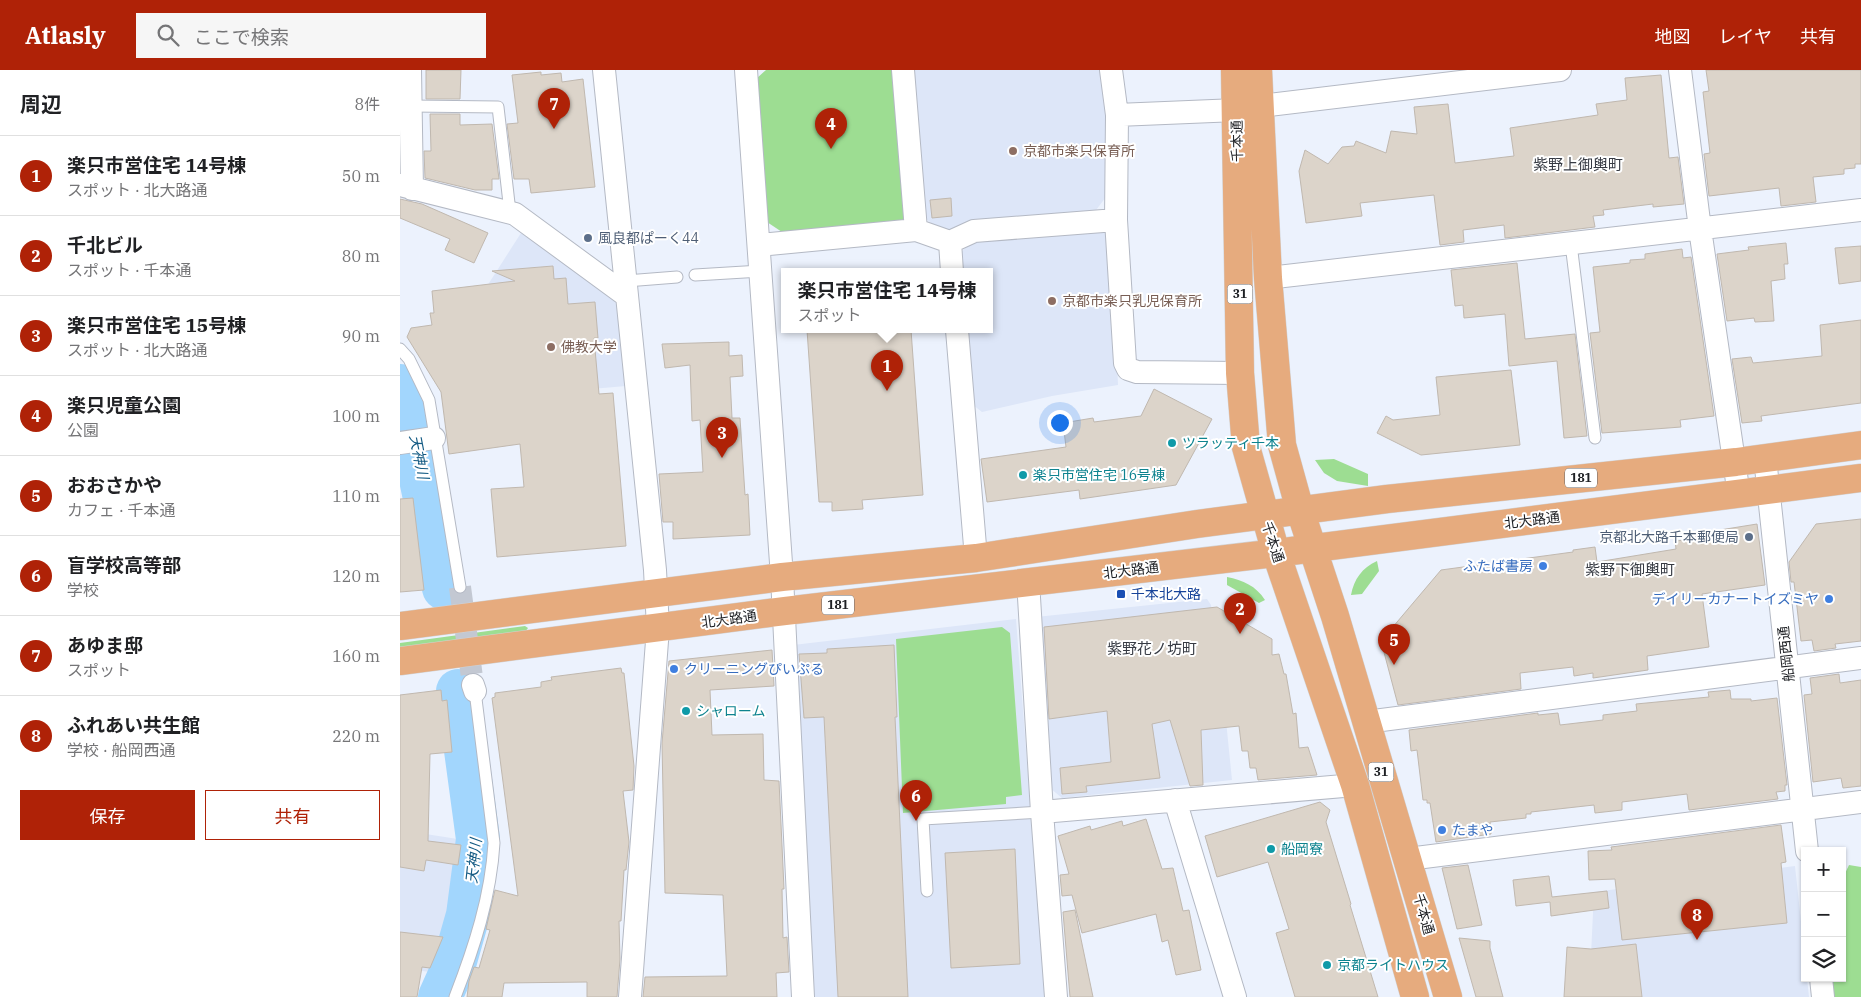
<!DOCTYPE html>
<html lang="ja">
<meta charset="utf-8">
<style>
body{margin:0;font-family:"IBM Plex Serif","Noto Sans JP",serif;background:#f6f6f6;color:#202124}
.controls{position:absolute;right:15px;bottom:15px;display:grid;overflow:hidden;border-radius:0px;box-shadow:0 1px 4px #0004}
.controls button{width:45px;height:45px;display:grid;place-items:center;padding:0;border:0;border-bottom:1px solid #e0e0e0;background:#fff;color:#202124;font:25px sans-serif}
.you{position:absolute;left:659px;top:352px;width:18px;height:18px;margin:-12px;border:4px solid #fff;border-radius:50%;background:#1a73e8;box-shadow:0 0 0 8px #1a73e833}
.badge{display:grid;place-items:center;width:32px;height:32px;border-radius:50%;background:#af2207;color:#fff;font-size:16px;font-weight:700}
.pin{position:absolute;translate:-50% -41px;filter:drop-shadow(0 1px 2px #0008)}
.pin::after{content:'';position:absolute;top:26px;width:18px;height:15px;background:inherit;clip-path:polygon(0 0,100% 0,50% 100%)}
.popup{position:absolute;left:381px;top:198px;width:212px;height:65px;box-sizing:border-box;display:grid;place-content:center;border-radius:0px;background:#fff;filter:drop-shadow(0 1px 4px #0005);font-size:16px;white-space:nowrap;color:#757577}
.popup b{font-size:19px;color:#202124}
.popup::after{content:'';position:absolute;left:50%;top:100%;margin-left:-10px;border:10px solid transparent;border-top-color:#fff}
.list{margin:0;padding:0;list-style:none}
h2{display:flex;justify-content:space-between;align-items:center;height:65px;margin:0;padding:0 20px;font-size:21px}
h2 small{font-size:16px;font-weight:400;color:#757577}
.list li{display:grid;grid-template-columns:32px 1fr auto;gap:15px;align-items:center;box-sizing:border-box;height:80px;padding:0 20px;border-top:1px solid #e0e0e0}
.list b{display:block;font-size:19px;white-space:nowrap}
.list p{margin:0;font-size:16px;white-space:nowrap;color:#757577}
.list em{font-size:16px;font-style:normal;color:#757577}
.actions{display:flex;gap:10px;padding:15px 20px}
.actions a{flex:1;padding:11px 0;border:1px solid #af2207;border-radius:0px;text-align:center;font-size:18px;color:#af2207}
.actions .main{background:#af2207;color:#fff}
.icon{flex:none;width:28px;height:28px;fill:none;stroke:currentColor;stroke-width:2;stroke-linecap:round;stroke-linejoin:round}
.map{position:relative;flex:none;width:1461px;height:927px;overflow:hidden}
header{display:flex;align-items:center;gap:30px;box-sizing:border-box;height:70px;padding:0 25px;background:#af2207;color:#fff}
header strong{font-size:24px}
nav{display:flex;gap:28px;margin-inline-start:auto;font-size:18px}
.search{width:350px;height:45px;background:#f6f6f6;display:flex;align-items:center;gap:12px;box-sizing:border-box;padding:0 18px;border-radius:0px;color:#757577;font-size:19px}
main{display:flex}
aside{flex:1;background:#fff}
.map>svg:first-child{display:block}
.built{fill:#dde6f8}
.green{fill:#9ddd92}
.lines{fill:none;stroke-linecap:round;stroke-linejoin:round}
.river{stroke:#a2d6fd;stroke-width:44}
.building{fill:#dcd4ca;stroke:#c0b8af}
.street-tunnel{stroke:#c3c8d2;stroke-width:22;stroke-dasharray:22 11;stroke-linecap:butt}
.lane-casing{stroke:#b4b9c4;stroke-width:13}
.street-casing{stroke:#b4b9c4;stroke-width:24}
.primary-casing{stroke:#d2d2d3;stroke-width:29}
.lane{stroke:#fff;stroke-width:11}
.street{stroke:#fff;stroke-width:22}
.primary{stroke:#e6ab7e;stroke-width:28}
.education-dot{fill:#8d6e63;stroke:#fff;stroke-width:2}
.service-dot{fill:#5c6f8a;stroke:#fff;stroke-width:2}
.culture-dot{fill:#0f9aa8;stroke:#fff;stroke-width:2}
.shop-dot{fill:#3f7fe0;stroke:#fff;stroke-width:2}
.transit-dot{fill:#1a4fb4;stroke:#fff;stroke-width:2}
.labels{text-anchor:middle;stroke-width:4;stroke-linejoin:round;paint-order:stroke}
.shield{fill:#fff;stroke:#626366;stroke-width:1}
.shield-label{font-size:12px;font-weight:bold;fill:#1e2024}
.street-label{font-size:14px;fill:#1e2024;stroke:#fff}
.education-label{font-size:14px;fill:#785e54;stroke:#fff;text-anchor:start}
.service-label{font-size:14px;fill:#4e5e75;stroke:#fff;text-anchor:start}
.culture-label{font-size:14px;fill:#0d838f;stroke:#fff;text-anchor:start}
.shop-label{font-size:14px;fill:#366cbe;stroke:#fff;text-anchor:end}
.transit-label{font-size:14px;fill:#164399;stroke:#fff;text-anchor:start}
.neighbourhood-label{font-size:15px;fill:#363a43;stroke:#fff}
.water-label{font-size:15px;font-style:italic;fill:#145b84;stroke:#fff}
</style>
<header>
<strong>Atlasly</strong>
<div class="search"><svg class="icon" aria-label="search" viewBox="0 0 24 24"><circle cx="10" cy="10" r="6"/><path d="M15 15l6 6"/></svg>ここで検索</div>
<nav><a>地図</a><a>レイヤ</a><a>共有</a></nav>
</header>
<main>
<aside>
<h2>周辺<small>8件</small></h2>
<ul class="list">
<li><span class="badge">1</span><div><b>楽只市営住宅 14号棟</b><p>スポット · 北大路通</p></div><em>50 m</em></li>
<li><span class="badge">2</span><div><b>千北ビル</b><p>スポット · 千本通</p></div><em>80 m</em></li>
<li><span class="badge">3</span><div><b>楽只市営住宅 15号棟</b><p>スポット · 北大路通</p></div><em>90 m</em></li>
<li><span class="badge">4</span><div><b>楽只児童公園</b><p>公園</p></div><em>100 m</em></li>
<li><span class="badge">5</span><div><b>おおさかや</b><p>カフェ · 千本通</p></div><em>110 m</em></li>
<li><span class="badge">6</span><div><b>盲学校高等部</b><p>学校</p></div><em>120 m</em></li>
<li><span class="badge">7</span><div><b>あゆま邸</b><p>スポット</p></div><em>160 m</em></li>
<li><span class="badge">8</span><div><b>ふれあい共生館</b><p>学校 · 船岡西通</p></div><em>220 m</em></li>
</ul>
<div class="actions"><a class="main">保存</a><a>共有</a></div>
</aside>
<div class="map">
<svg width="1461" height="927" viewBox="0 0 1461 927">
<rect width="100%" height="100%" fill="#ecf2fd"/>
<path class="built" d="M508 0H706L709 123 693 144 553 161 532 154 523 146Z
M706 159 712 164 718 315 652 326 582 342 568 331 563 260H590V202H559L558 185 574 170Z
M121 163 213 228 218 238 226 316 88 328 73 238Z
M807 529 811 535 819 631H824L832 710 662 728 650 718 636 547Z
M616 549 645 927H409L393 575Z
M0 760 64 770V790L55 834 45 866 30 902 0 898Z
M1395 796 1405 889V908H1407L1409 927H1189L1194 822Z"/>
<path class="green" d="M366 0H492L506 148 495 157 388 166 367 152 356 9Z
M934 389 968 404V416L937 411 924 403 915 390Z
M977 491 979 501 962 524 951 525C954 509 962 498 977 491Z
M827 507C843 510 856 516 865 530L859 533 827 515Z
M125 556 128 558 125 562 0 579V573Z
M602 557 610 563 622 725 606 727V734L503 743 496 569Z
M1449 795 1461 797V927H1434L1431 908H1442V810Z"/>
<g class="lines">
<path class="river" d="M0 316 10 343 18 395 44 518
M40 927 53 898 68 845 78 769 58 621"/>
</g>
<path class="building" d="M26 0H61L60 29H26Z
M1306 0H1461V94H1455V98L1444 99V104L1413 107 1416 132 1381 136 1379 118 1309 126 1304 84 1310 83 1303 22 1309 21Z
M141 2V5L161 3 162 12 183 9 195 117 131 123 129 109H114L107 54 118 53 112 5Z
M1261 5 1269 88 1278 87 1284 134 1253 137V134L1203 140 1204 145 1193 146 1195 157 1105 168 1104 155 1063 160 1064 172 1040 175 1034 125 960 133 962 146 906 153 899 101 905 80 928 94 942 77 954 76 956 71 986 83 991 61 1017 64 1014 37 1048 34 1055 93 1114 86 1110 58 1198 45 1196 34 1227 30 1225 8Z
M30 44H60V55L92 54 99 109H92V120H75L25 108 24 81H31Z
M551 128 552 146 532 148 530 130Z
M0 129 22 134 88 163 74 193 45 180 50 169 0 148Z
M1386 173 1388 194H1384L1385 209 1371 211 1374 251 1355 252 1354 248 1327 251 1317 184 1349 180 1348 177Z
M1461 176V211L1439 214 1435 178Z
M1282 179 1283 188 1291 187 1314 346 1280 350 1281 357 1202 363 1190 263 1200 262 1193 197 1230 193V190L1245 189V184Z
M1117 193 1125 269 1175 264 1187 366 1164 368 1157 291 1109 296 1105 244 1064 248 1063 235 1055 236 1051 200Z
M153 196 154 209 166 208 168 234 195 232 198 268H194L199 324 213 323 226 476 97 487 91 419 124 417 120 374 49 384 41 322 7 267 11 258 32 255 30 243H34L32 221 115 211 92 201Z
M1461 250V333L1361 346 1362 351 1342 353 1332 289 1351 287 1353 293 1422 286 1420 255Z
M407 260H511L523 425 462 430 463 439 432 441V432H419Z
M329 272V286L342 285 343 306 330 307 332 348H340L345 425 348 424 350 465 273 469V452H263L259 404 303 402 300 350 292 351 290 295 265 298 262 274Z
M1111 300 1120 375 1021 385 977 363 986 346 993 350 1040 345 1036 307Z
M754 319 812 349 776 415 680 429 679 420 587 432 581 389 666 377 663 353 693 348 694 352 741 346Z
M13 428 24 520 0 522V429Z
M1461 449V571L1435 574 1436 578 1414 581 1412 570 1401 571 1394 512H1391L1389 492 1416 454Z
M1357 454 1365 515 1302 524 1309 577 1247 586 1248 600 1193 608V603L1174 606 1173 597 1120 603 1121 619 998 635 981 571 1041 500 1173 482V480L1195 477 1197 492 1276 479 1275 471 1296 469 1295 464Z
M817 537 872 569V585L879 584 884 604H886L893 644 896 643 899 678 908 677 917 705 858 710 856 698H850L848 681H842L839 656 801 660 803 715 790 716 770 650 752 654 760 708 686 716 687 722 662 724 660 698 711 692 707 641 649 649 644 557Z
M494 575 497 647H495L508 927H438L424 647 404 648 399 584 427 583V579Z
M372 580 374 616 310 620 312 665 363 664 364 710 379 711 384 819H382L383 868 387 867 389 902 376 903 377 927H243L245 907 327 906 323 825 265 823 262 673 269 591Z
M221 598 222 603H224L234 696 233 720 223 721 229 772 226 800H224L221 851H219L220 889 217 927H187V912L104 913 102 927H67L69 911 74 897 79 898 90 860 86 859 95 820 118 826 92 628 95 627V623L141 617V612L152 610 151 607Z
M1439 604 1440 613 1461 610V716L1443 718 1441 708 1413 712 1404 625 1412 624 1410 608Z
M41 620 42 631 47 630 52 682 30 684 28 771 61 775 58 795 26 790 24 801 0 797V625Z
M1330 620 1331 629H1351V631L1377 628 1387 715H1385V721L1376 722 1378 729 1289 740 1287 724 1222 732V740L1195 743 1194 735 1131 742V744H1126V748L1090 752 1091 764 1036 772 1030 733H1027V730H1023L1017 680 1011 681 1009 660 1138 643V645L1158 643 1160 655 1203 650V645L1237 641 1236 634 1309 627 1308 622Z
M920 732 930 740 926 752 951 834 950 835 978 927H895L876 863 889 859 868 792 817 807 805 766Z
M746 749 762 799 773 798 783 841 789 840 801 900 776 905 768 870 762 872 756 844 682 863 672 825 662 826 660 805 669 804 658 766 690 756 691 760 722 751 723 756Z
M1381 755 1386 792 1381 793 1387 853 1222 870 1215 809 1189 810 1188 781 1212 780 1211 777Z
M615 779 620 894 551 898 545 783Z
M1068 795 1082 855 1057 859 1042 798Z
M1149 806 1152 827 1207 821 1209 838 1151 846 1150 832 1116 836 1113 810Z
M675 840 693 927H670L663 842Z
M0 862 43 867 30 898 22 897 17 927H0Z
M1059 868 1090 871V878L1103 927H1076Z
M1236 874 1242 927H1164L1167 877 1191 879Z"/>
<g class="lines">
<path class="street-tunnel" d="M60 517 73 615"/>
<defs>
<path id="lane" d="M11 36 98 37 110 142
M1171 174 1195 368
M295 205 361 201
M226 211 277 207
M0 279 9 289 29 330 60 517
M527 821 523 749 642 742
M55 927C74 878 91 826 94 773L75 621"/>
<path id="street" d="M10 0 12 119
M204 0 255 500 258 558 230 927
M346 0 382 507 403 927
M503 0 516 160
M711 0 717 45 716 150 725 293 728 299 737 302 840 303
M1280 0 1300 159 1339 425
M860 36 1160 0
M717 45 837 40
M0 115 115 144 227 226
M550 172 552 202
M359 175 516 160 550 172 574 161 716 150
M868 208 1461 140
M557 260 576 488
M0 373 34 368
M1365 388 1407 781
M628 511 642 742 656 927
M73 615 75 621
M966 652 1461 588
M775 730 835 927
M642 742 955 715
M1008 789 1461 732
M1421 908 1423 927"/>
<path id="primary" d="M835 0 840 303 846 377 876 483 955 715 1015 927
M858 0 868 208 882 375 900 440 935 546 1048 927
M0 556 382 507 576 488 797 454 987 429 1336 392 1461 375
M0 591 385 541 876 483 1461 408"/>
</defs>
<use href="#lane" class="lane-casing"/>
<use href="#street" class="street-casing"/>
<use href="#primary" class="primary-casing"/>
<use href="#lane" class="lane"/>
<use href="#street" class="street"/>
<use href="#primary" class="primary"/>
</g>
<g class="education-dot">
<circle cx="613" cy="81" r="5"/>
<circle cx="652" cy="231" r="5"/>
<circle cx="151" cy="277" r="5"/>
</g>
<g class="service-dot">
<circle cx="188" cy="168" r="5"/>
<circle cx="1349" cy="467" r="5"/>
</g>
<g class="culture-dot">
<circle cx="772" cy="373" r="5"/>
<circle cx="623" cy="405" r="5"/>
<circle cx="286" cy="641" r="5"/>
<circle cx="871" cy="779" r="5"/>
<circle cx="927" cy="895" r="5"/>
</g>
<g class="shop-dot">
<circle cx="1143" cy="496" r="5"/>
<circle cx="1429" cy="529" r="5"/>
<circle cx="274" cy="599" r="5"/>
<circle cx="1042" cy="760" r="5"/>
</g>
<rect class="transit-dot" x="716" y="519" width="10" height="10" rx="2.5"/>
<g class="labels">
<g class="shield">
<rect x="827.5" y="214.5" width="25" height="19" rx="4"/>
<rect x="1165" y="398.5" width="32" height="19" rx="4"/>
<rect x="422" y="525.5" width="32" height="19" rx="4"/>
<rect x="968.5" y="692.5" width="25" height="19" rx="4"/>
</g>
<g class="shield-label">
<text x="840" y="228">31</text>
<text x="1181" y="412">181</text>
<text x="438" y="539">181</text>
<text x="981" y="706">31</text>
</g>
<g class="street-label">
<text transform="translate(837 71) rotate(-91)" y="5">千本通</text>
<text transform="translate(1132 450) rotate(-7)" y="5">北大路通</text>
<text transform="translate(873 472) rotate(72)" y="5">千本通</text>
<text transform="translate(731 500) rotate(-7)" y="5">北大路通</text>
<text transform="translate(329 549) rotate(-8)" y="5">北大路通</text>
<text transform="translate(1386 584) rotate(-96)" y="5">船岡西通</text>
<text transform="translate(1024 844) rotate(74)" y="5">千本通</text>
</g>
<g class="education-label">
<text x="623" y="86">京都市楽只保育所</text>
<text x="662" y="236">京都市楽只乳児保育所</text>
<text x="161" y="282">佛教大学</text>
</g>
<g class="service-label">
<text x="198" y="173">風良都ぱーく44</text>
<text x="1339" y="472" text-anchor="end">京都北大路千本郵便局</text>
</g>
<g class="culture-label">
<text x="782" y="378">ツラッティ千本</text>
<text x="633" y="410">楽只市営住宅 16号棟</text>
<text x="296" y="646">シャローム</text>
<text x="881" y="784">船岡寮</text>
<text x="937" y="900">京都ライトハウス</text>
</g>
<g class="shop-label">
<text x="1133" y="501">ふたば書房</text>
<text x="1419" y="534">デイリーカナートイズミヤ</text>
<text x="284" y="604" text-anchor="start">クリーニングぴいぷる</text>
<text x="1052" y="765" text-anchor="start">たまや</text>
</g>
<g class="transit-label">
<text x="731" y="529">千本北大路</text>
</g>
<g class="neighbourhood-label">
<text x="1178" y="100">紫野上御輿町</text>
<text x="1230" y="505">紫野下御輿町</text>
<text x="752" y="584">紫野花ノ坊町</text>
</g>
<g class="water-label">
<text transform="translate(19 387) rotate(79)" y="5">天神川</text>
<text transform="translate(74 791) rotate(-84)" y="5">天神川</text>
</g>
</g>
</svg>
<div class="controls">
<button>+</button>
<button>−</button>
<button><svg class="icon" aria-label="layers" viewBox="0 0 24 24"><path d="M12 4l9 5-9 5-9-5zM3 14l9 5 9-5"/></svg></button>
</div>
<div class="you"></div>
<div class="pin badge" style="left:487px;top:321px">1</div>
<div class="popup"><b>楽只市営住宅 14号棟</b>スポット</div>
<div class="pin badge" style="left:840px;top:564px">2</div>
<div class="pin badge" style="left:322px;top:388px">3</div>
<div class="pin badge" style="left:431px;top:79px">4</div>
<div class="pin badge" style="left:994px;top:595px">5</div>
<div class="pin badge" style="left:516px;top:751px">6</div>
<div class="pin badge" style="left:154px;top:59px">7</div>
<div class="pin badge" style="left:1297px;top:870px">8</div>
</div>
</main>
